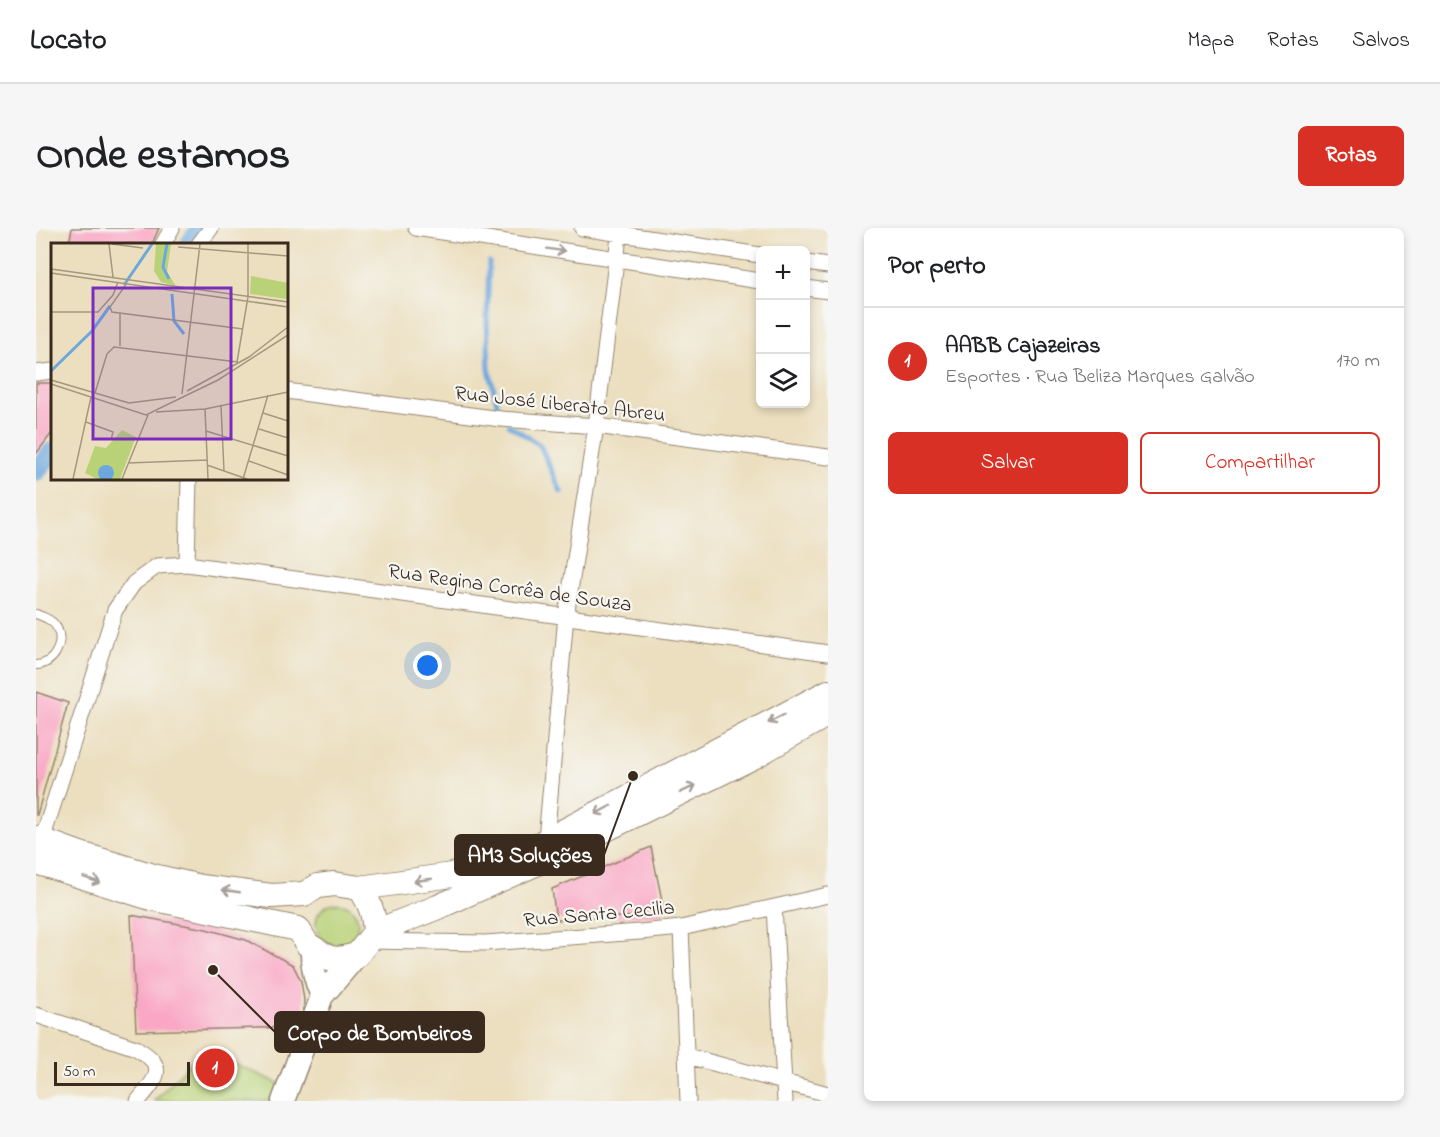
<!DOCTYPE html>
<html lang="pt">
<meta charset="utf-8">
<style>
body{margin:0;font-family:"Indie Flower",sans-serif;background:#f6f6f6;color:#202124}
.controls{position:absolute;right:18px;top:18px;display:grid;overflow:hidden;border-radius:9px;box-shadow:0 3px 9px #0003}
.controls button{width:54px;height:54px;display:grid;place-items:center;padding:0;border:0;border-bottom:2px solid #e0e0e0;background:#fff;color:#202124;font:30px sans-serif}
.scale{position:absolute;left:18px;bottom:15px;width:136px;box-sizing:border-box;padding-left:6px;border:3px solid #3b2a1e;border-top:0;font-size:16px;line-height:21px;white-space:nowrap;color:#3b2a1e;-webkit-text-stroke:4px #f6f6f2;paint-order:stroke}
.you{position:absolute;left:392px;top:438px;width:21px;height:21px;margin:-15px;border:4px solid #fff;border-radius:50%;background:#1a73e8;box-shadow:0 0 0 9px #1a73e833}
.badge{display:grid;place-items:center;width:39px;height:39px;border-radius:50%;background:#d93025;color:#fff;font-size:20px;font-weight:700}
.pin{position:absolute;translate:-50% -50%;border:3px solid #fff;box-shadow:0 2px 6px #0006}
.list{margin:0;padding:0;list-style:none}
h2{display:flex;justify-content:space-between;align-items:center;height:78px;margin:0;padding:0 24px;font-size:26px}
h2 small{font-size:20px;font-weight:400;color:#757577}
.list li{display:grid;grid-template-columns:39px 1fr auto;gap:18px;align-items:center;box-sizing:border-box;height:108px;padding:0 24px;border-top:2px solid #e0e0e0}
.list b{display:block;font-size:22px;white-space:nowrap}
.list p{margin:0;font-size:20px;white-space:nowrap;color:#757577}
.list em{font-size:20px;font-style:normal;color:#757577}
.actions{display:flex;gap:12px;padding:18px 24px}
.actions a{flex:1;padding:14px 0;border:2px solid #d93025;border-radius:9px;text-align:center;font-size:21px;color:#d93025}
.actions .main{background:#d93025;color:#fff}
.icon{flex:none;width:33px;height:33px;fill:none;stroke:currentColor;stroke-width:2;stroke-linecap:round;stroke-linejoin:round}
.map{position:relative;flex:none;width:792px;height:873px;overflow:hidden;border-radius:9px}
header{display:flex;align-items:center;gap:36px;box-sizing:border-box;height:84px;padding:0 30px;background:#fff;border-bottom:2px solid #e0e0e0}
header strong{font-size:28px}
nav{display:flex;gap:33px;margin-inline-start:auto;font-size:21px}
.intro{display:flex;align-items:center;justify-content:space-between;box-sizing:border-box;height:144px;padding:0 36px}
h1{margin:0;font-size:42px}
.button{padding:15px 27px;border-radius:9px;background:#d93025;color:#fff;font-size:21px;font-weight:700}
main{display:flex;gap:36px;padding:0 36px}
aside{flex:1;background:#fff;border-radius:9px;box-shadow:0 3px 9px #0003}
.map>svg:first-child{display:block}
.green{fill:#b9d277;stroke:#7a7e4a;stroke-width:1.5}
.lines{fill:none;stroke-linecap:round;stroke-linejoin:round}
.stream{stroke:#6da8dd;stroke-width:5}
.canal{stroke:#6da8dd;stroke-width:20}
.building{fill:#faa7c5}
.lane-casing{stroke:#94846e;stroke-width:10}
.street-casing{stroke:#94846e;stroke-width:17}
.secondary-casing{stroke:#94846e;stroke-width:25}
.primary-casing{stroke:#94846e;stroke-width:26}
.lane{stroke:#fff;stroke-width:8}
.street{stroke:#fff;stroke-width:15}
.secondary{stroke:#fff;stroke-width:22}
.primary{stroke:#fff;stroke-width:24}
.oneway{stroke:#a79f9a}
.labels{text-anchor:middle;stroke-width:4.5;stroke-linejoin:round;paint-order:stroke}
.street-label{font-size:21px;fill:#3b2a1e;stroke:#f6f6f2}
.inset-river{fill:none;stroke:#6da8dd;stroke-width:3}
.inset-road{fill:none;stroke:#a5977f;stroke-width:1.5}
.view{fill:#7b2cbf;fill-opacity:0.15;stroke:#7b2cbf;stroke-width:3}
.inset-edge{fill:none;stroke:#3b2a1e;stroke-width:3}
.leader{fill:none;stroke:#3b2a1e;stroke-width:2}
.callout-dot{fill:#3b2a1e;stroke:#f6f6f2;stroke-width:2}
.callout{fill:#3b2a1e;stroke:#3b2a1e;stroke-width:2}
.callout-label{font-size:22px;text-anchor:middle;font-weight:bold;fill:#fff}
</style>
<header>
<strong>Locato</strong>
<nav><a>Mapa</a><a>Rotas</a><a>Salvos</a></nav>
</header>
<div class="intro"><h1>Onde estamos</h1><a class="button">Rotas</a></div>
<main>
<div class="map">
<svg width="792" height="873" viewBox="0 0 792 873">
<rect width="100%" height="100%" fill="#f6f6f2"/>
<filter id="ink" filterUnits="userSpaceOnUse"><feTurbulence type="fractalNoise" baseFrequency=".0167" numOctaves="2"/><feDisplacementMap in="SourceGraphic" scale="12" xChannelSelector="R" yChannelSelector="G"/><feConvolveMatrix kernelMatrix="1 2 1 2 8 2 1 2 1" color-interpolation-filters="sRGB"/></filter>
<filter id="wash" filterUnits="userSpaceOnUse"><feTurbulence type="fractalNoise" baseFrequency=".008" numOctaves="4" result="noise"/><feDisplacementMap in="SourceGraphic" scale="24" xChannelSelector="R" yChannelSelector="G"/><feGaussianBlur stdDeviation="1.35" result="paint"/><feColorMatrix in="noise" values="0 0 0 0 0 0 0 0 0 0 0 0 0 0 0 0 0 1.4 0 .05"/><feComposite in="paint" operator="in"/></filter>
<g filter="url(#wash)">
<rect width="100%" height="100%" fill="#ecdfbf"/>
<path class="green" d="M280 696a21 21 0 1 1 42 0a21 21 0 1 1-42 0Z
M167 822 247 857 241 873H118Z"/>
<g class="lines">
<path class="stream" d="M453 34 451 93 453 141 464 189
M473 197 504 217 525 264"/>
<path class="canal" d="M154 16 165 0
M0 243 16 224"/>
</g>
<g id="blocks">
<path class="building" d="M36 0H123L116 16H33Z
M0 155H16V205L0 226Z
M0 464 32 475 1 587H0Z
M615 619 629 687 520 692 516 661Z
M95 687 170 701 210 712 257 737 265 753 268 772 266 799 100 803Z"/>
</g>
</g>
<g filter="url(#ink)">
<use href="#blocks" fill-opacity="0" stroke="#94846e" stroke-width="1.5"/>
<g class="lines">
<defs>
<path id="lane" d="M0 386C8 389 17 392 21 400 29 416 17 437 0 437"/>
<path id="street" d="M380 0 724 53
M546 0 724 27
M127 16 136 0
M163 16 175 0
M770 35 792 38
M770 60 792 63
M0 145 16 143
M250 163 465 191 560 198 792 229
M151 336 153 250
M6 612 79 382 98 355 121 338 151 336 792 425
M510 612 530 388 560 198 584 0
M738 679 749 873
M645 700 652 873
M333 713 449 715 604 704 645 700 792 667
M0 787 100 820C132 839 122 849 102 873
M651 828 792 866"/>
<path id="secondary" d="M276 720C275 737 279 752 286 768
M247 873 286 768 321 727"/>
<path id="primary" d="M0 610 44 626 121 649 165 659 236 668 268 666 282 658 298 656 324 660 416 647 492 622 792 464
M0 634 115 670 262 701 271 716 293 730 303 731 321 727 339 704 402 679 497 637 717 529 792 486
M324 660C334 675 338 686 339 704"/>
</defs>
<use href="#lane" class="lane-casing"/>
<use href="#street" class="street-casing"/>
<use href="#secondary" class="secondary-casing"/>
<use href="#primary" class="primary-casing"/>
<use href="#lane" class="lane"/>
<use href="#street" class="street"/>
<use href="#secondary" class="secondary"/>
<use href="#primary" class="primary"/>
</g>
<defs><path id="oneway-shaft" d="M-6 0H5M1.5-3L5.5 0L1.5 3" fill="none" stroke-width="1.6" stroke-linecap="round" stroke-linejoin="round" transform="scale(1.5)"/></defs>
<g class="oneway">
<use href="#oneway-shaft" transform="translate(520 22) rotate(9)"/>
<use href="#oneway-shaft" transform="translate(740 491) rotate(153)"/>
<use href="#oneway-shaft" transform="translate(652 561) rotate(-26)"/>
<use href="#oneway-shaft" transform="translate(567 582) rotate(152)"/>
<use href="#oneway-shaft" transform="translate(56 652) rotate(18)"/>
<use href="#oneway-shaft" transform="translate(387 652) rotate(172)"/>
<use href="#oneway-shaft" transform="translate(195 663) rotate(-172)"/>
</g>
</g>
<g class="labels">
<g class="street-label">
<text transform="translate(524 175) rotate(6)" y="7">Rua José Liberato Abreu</text>
<text transform="translate(474 359) rotate(8)" y="7">Rua Regina Corrêa de Souza</text>
<text transform="translate(563 685) rotate(-5)" y="7">Rua Santa Cecilia</text>
</g>
</g>
<g transform="translate(15 15)">
<rect width="237" height="237" fill="#ecdfbf"/>
<path d="M105 1H120L116 29 125 43 110 39 103 28ZM200 33 237 40 236 56 199 51ZM71 187 85 194 69 236H46L34 230 44 203 55 205Z" fill="#b9d277"/>
<path d="M47 230a8 8 0 1 1 16 0a8 8 0 1 1-16 0Z" fill="#6da8dd"/>
<path class="inset-river" d="M116 1 112 24 118 36M73 42 101 1M121 51 123 78 133 91M0 128 41 88 59 63"/>
<path class="inset-road" d="M58 1 62 34M61 1 92 5M127 4 237 13M0 26 237 59M0 30 237 64M76 40 59 64 61 69 192 86M0 69H47L62 52 67 39M69 103V71M186 119 197 54V1M0 137 78 160 125 154M0 141 95 172 167 137 237 92M136 148 198 114 237 84M44 150 56 111 63 104 187 119M131 151 149 1M170 163 173 228M154 166 157 236M105 169 154 166 237 149M212 170 237 178M35 179 62 189 60 197M208 186 237 195M155 188 237 213M198 218 237 232M77 220 156 217M156 222 196 236M22 236 40 154M71 236 97 172M192 236 217 152"/>
<path class="view" d="M42 45H180V196H42Z"/>
<rect width="237" height="237" class="inset-edge"/>
</g>
<path class="leader" d="M597 548L568 627M177 742L239 804"/>
<g class="callout-dot">
<circle cx="597" cy="548" r="6"/>
<circle cx="177" cy="742" r="6"/>
</g>
<g class="callout">
<rect x="419" y="607" width="149" height="40" rx="6"/>
<rect x="239" y="784" width="209" height="40" rx="6"/>
</g>
<g class="callout-label">
<text x="494" y="634">AM3 Soluções</text>
<text x="344" y="812">Corpo de Bombeiros</text>
</g>
</svg>
<div class="controls">
<button>+</button>
<button>−</button>
<button><svg class="icon" aria-label="layers" viewBox="0 0 24 24"><path d="M12 4l9 5-9 5-9-5zM3 14l9 5 9-5"/></svg></button>
</div>
<div class="scale">50 m</div>
<div class="you"></div>
<div class="pin badge" style="left:179px;top:840px">1</div>
</div>
<aside>
<h2>Por perto<small></small></h2>
<ul class="list">
<li><span class="badge">1</span><div><b>AABB Cajazeiras</b><p>Esportes · Rua Beliza Marques Galvão</p></div><em>170 m</em></li>
</ul>
<div class="actions"><a class="main">Salvar</a><a>Compartilhar</a></div>
</aside>
</main>
